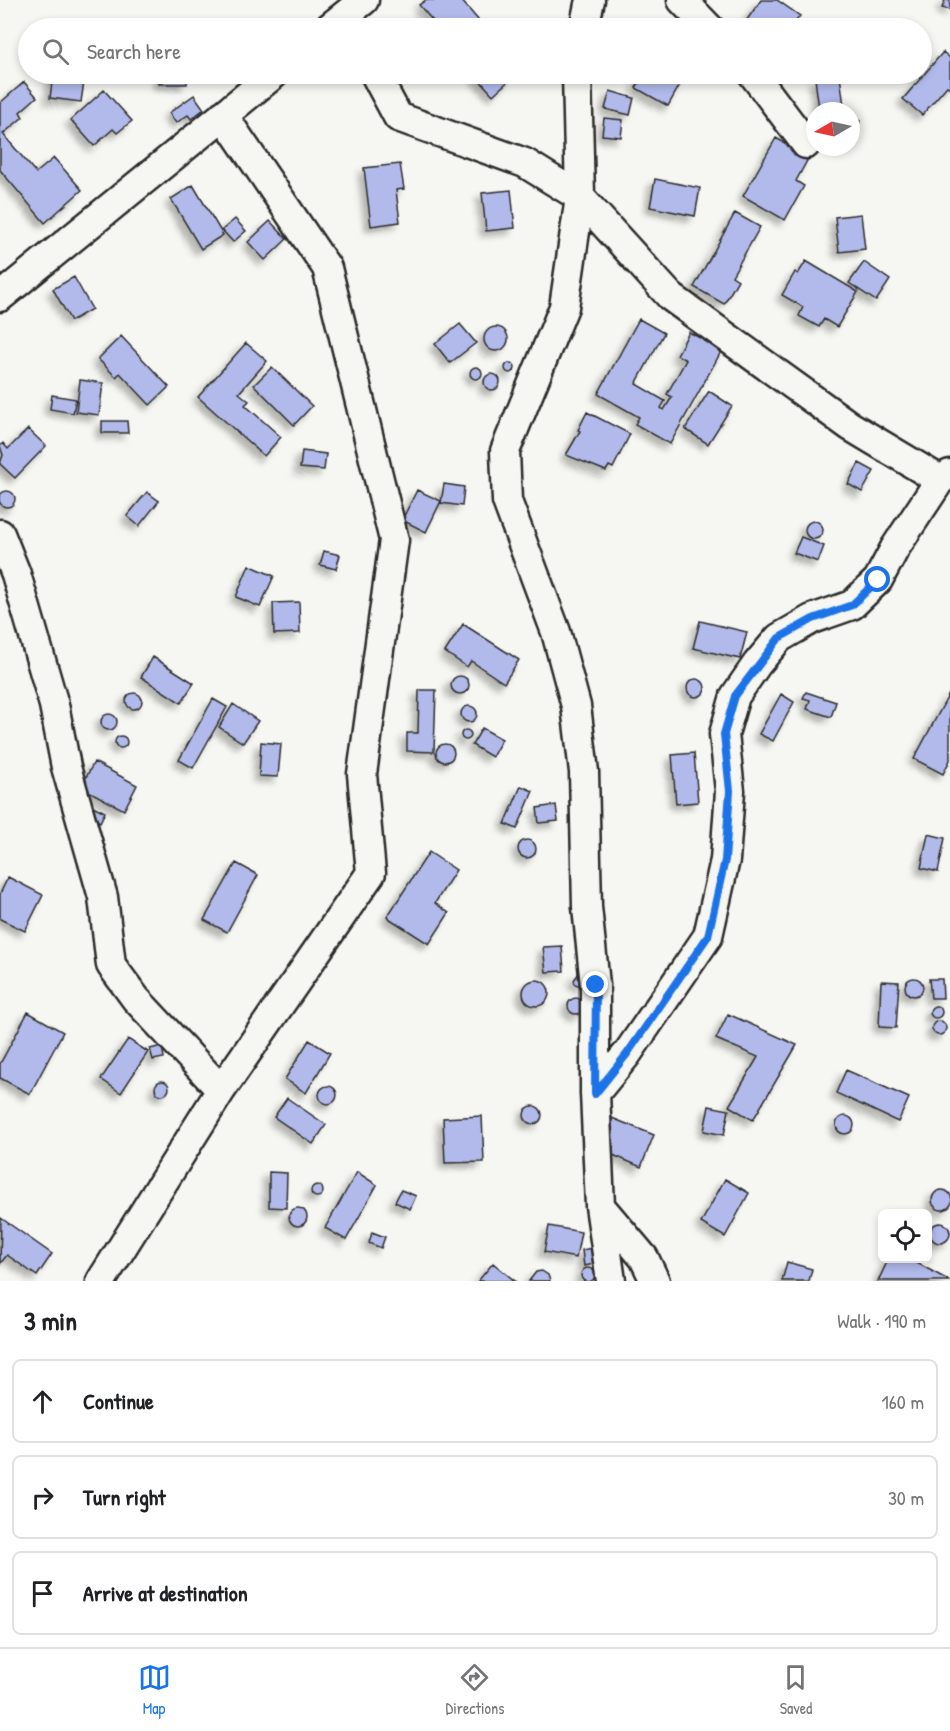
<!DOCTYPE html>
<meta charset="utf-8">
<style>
body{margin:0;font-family:"Patrick Hand",sans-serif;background:#f6f6f6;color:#202124}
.controls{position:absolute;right:18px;bottom:18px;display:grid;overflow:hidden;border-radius:9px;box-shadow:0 3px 9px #0003}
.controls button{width:54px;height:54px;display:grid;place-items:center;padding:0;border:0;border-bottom:2px solid #e0e0e0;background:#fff;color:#202124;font:30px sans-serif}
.compass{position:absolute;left:806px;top:102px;width:54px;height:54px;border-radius:50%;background:#fff;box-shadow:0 3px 9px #0003;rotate:261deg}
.stop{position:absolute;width:18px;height:18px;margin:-14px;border:4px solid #1a73e8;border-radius:50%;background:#fff}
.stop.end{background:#1a73e8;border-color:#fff;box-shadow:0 2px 6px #0008}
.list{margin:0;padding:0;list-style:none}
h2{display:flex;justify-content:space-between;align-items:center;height:78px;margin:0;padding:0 24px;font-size:26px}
h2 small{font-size:20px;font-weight:400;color:#757577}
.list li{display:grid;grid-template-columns:39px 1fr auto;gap:18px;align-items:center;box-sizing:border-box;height:84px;margin:0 12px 12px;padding:0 12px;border:2px solid #e0e0e0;border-radius:9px}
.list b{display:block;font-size:22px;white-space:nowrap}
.list em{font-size:20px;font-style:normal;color:#757577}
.icon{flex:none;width:33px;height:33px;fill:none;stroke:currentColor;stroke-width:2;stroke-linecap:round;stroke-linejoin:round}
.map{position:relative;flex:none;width:950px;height:1281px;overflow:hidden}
.search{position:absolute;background:#fff;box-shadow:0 3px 9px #0003;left:18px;right:18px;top:18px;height:66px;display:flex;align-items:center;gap:15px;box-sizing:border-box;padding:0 21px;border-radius:33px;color:#757577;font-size:22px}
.sheet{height:366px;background:#fff}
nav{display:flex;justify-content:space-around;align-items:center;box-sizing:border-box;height:84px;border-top:2px solid #e0e0e0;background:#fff;font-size:16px;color:#757577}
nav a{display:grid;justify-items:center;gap:3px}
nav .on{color:#1a73e8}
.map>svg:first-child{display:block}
.building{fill:#b1baeb;stroke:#2b2b2b;stroke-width:1.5;filter:url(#shadow)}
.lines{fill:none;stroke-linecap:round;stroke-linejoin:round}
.minor-casing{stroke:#2b2b2b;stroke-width:33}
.minor{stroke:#f6f6f2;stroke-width:28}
.route{stroke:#1a73e8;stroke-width:8}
</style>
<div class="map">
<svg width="950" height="1281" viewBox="0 0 950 1281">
<defs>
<filter id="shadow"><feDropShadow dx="-5.5" dy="5.5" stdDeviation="3" flood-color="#0004"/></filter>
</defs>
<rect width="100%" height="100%" fill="#f6f6f2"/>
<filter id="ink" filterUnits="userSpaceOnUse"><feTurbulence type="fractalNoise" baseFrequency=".0167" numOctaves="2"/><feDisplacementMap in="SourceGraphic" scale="12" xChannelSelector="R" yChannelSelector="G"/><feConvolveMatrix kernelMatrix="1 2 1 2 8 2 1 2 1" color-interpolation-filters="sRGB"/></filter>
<g filter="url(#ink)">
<path class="building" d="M426 0H461L485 28H439L419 5Z
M761 0H777L800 16 791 28H741Z
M945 0H950V10L942 8Z
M943 52 950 58V88L947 86 922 115 903 99Z
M53 74 85 75 81 102 50 98Z
M159 74H187V84H159Z
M474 74H509L512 78 493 95Z
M644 74H658L670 80 672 76 682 81 668 106 636 88Z
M840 76 844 106 819 109 815 79Z
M24 82 37 97 20 112 23 117 3 134 36 173 54 158 82 190 45 223 0 170V103Z
M104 90 132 121 117 133 113 129 94 146 71 120Z
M610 91 634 98 630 115 605 109Z
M194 95 204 109 191 119 188 115 176 123 169 113Z
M851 117 860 121 854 135 851 133Z
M604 118 623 120 621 137 602 135Z
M776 138 809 157 796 181 804 186 785 220 743 196Z
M400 164 404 189 396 190 400 222 371 226 364 168Z
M655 179 700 188 695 216 650 207Z
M193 185 223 235 201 249 171 199Z
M511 190 515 228 486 231 482 193Z
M735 213 760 227 732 276 738 280 724 304 694 287Z
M861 214 865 249 839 252 835 217Z
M235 219 246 231 233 242 222 230Z
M270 221 287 239 265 260 248 242Z
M806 261 858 292 837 327 824 319 819 327 799 316 803 307 782 295 795 272 798 274Z
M864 262 890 280 876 301 849 283Z
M74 277 92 309 71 321 53 289Z
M639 319 664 333 636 384 665 401 661 408 664 410 672 397 667 394 686 360 677 355 689 332 722 350 670 444 635 424 639 417 598 394Z
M460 324 476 343 450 363 435 344Z
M484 339a12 12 0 1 1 24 0a12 12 0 1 1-24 0Z
M121 336 169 387 150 405 120 373 116 377 98 359Z
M246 343 267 361 239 393 249 401 245 405 281 437 264 456 198 397Z
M505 368a5 5 0 1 1 10 0a5 5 0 1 1-10 0Z
M470 373a6 6 0 1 1 12 0a6 6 0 1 1-12 0Z
M272 367 312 406 294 425 254 385Z
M484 382a8 8 0 1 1 16 0a8 8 0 1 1-16 0Z
M80 380 103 383 99 415 76 412Z
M709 391 732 406 708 444 685 429Z
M52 395 76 399 73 413 50 409Z
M587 412 630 434 613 468 609 466 606 471 566 455 580 431 578 430Z
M102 421H127L128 433H102Z
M28 429 46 446 15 478 0 464 3 455 0 446 3 443 8 449Z
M302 451 326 454 324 470 300 468Z
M859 463 874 471 862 492 848 484Z
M444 484 464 487 462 506 441 503Z
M417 490 441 501 426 532 402 520Z
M-1 499a8 8 0 1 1 16 0a8 8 0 1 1-16 0Z
M147 492 159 501 139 526 127 516Z
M805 530a9 9 0 1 1 18 0a9 9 0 1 1-18 0Z
M801 537 824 546 818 562 794 553Z
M324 551 340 555 336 569 320 565Z
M249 565 274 576 260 607 236 597Z
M299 602 300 633 274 634 273 603Z
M700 621 747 632 740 659 693 648Z
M463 624 519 660 504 683 471 661 467 667 445 652Z
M153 657 194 683 181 703 141 677Z
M451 685a9 9 0 1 1 18 0a9 9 0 1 1-18 0Z
M687 688a9 9 0 1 1 18 0a9 9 0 1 1-18 0Z
M419 690H436L434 752 407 751V733H418Z
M806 692 836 702 831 717 807 709 810 700 803 698Z
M950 692V760L943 774 914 759Z
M126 701a8 8 0 1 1 16 0a8 8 0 1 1-16 0Z
M781 694 794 702 773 741 759 734Z
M213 699 227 707 193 768 179 760Z
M233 704 258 721 243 743 219 727Z
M461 714a8 8 0 1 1 16 0a8 8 0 1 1-16 0Z
M101 722a8 8 0 1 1 16 0a8 8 0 1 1-16 0Z
M482 728 502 739 492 757 472 745Z
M461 735a5 5 0 1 1 10 0a5 5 0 1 1-10 0Z
M115 742a6 6 0 1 1 12 0a6 6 0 1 1-12 0Z
M261 742 281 744 278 777 259 776Z
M436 753a9 9 0 1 1 18 0a9 9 0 1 1-18 0Z
M694 753 698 802 676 804 672 755Z
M94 762 137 785 124 810 81 787Z
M521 786 533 791 517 829 505 824Z
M91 805 105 812 100 822 86 814Z
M556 805 558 821 539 823 537 808Z
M928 834 945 838 938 872 921 868Z
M518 849a9 9 0 1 1 18 0a9 9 0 1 1-18 0Z
M429 852 456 870 435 903 449 913 429 944 387 917Z
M236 863 258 875 227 932 204 920Z
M8 877 43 895 25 931 0 919V894Z
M562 946 564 971 546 972 543 947Z
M579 973H583V987L575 984 574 980Z
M905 987a9 9 0 1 1 18 0a9 9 0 1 1-18 0Z
M929 979H942L943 998H931Z
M523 993a13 13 0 1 1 26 0a13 13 0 1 1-26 0Z
M881 981 899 982 896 1028 879 1027Z
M568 1006a8 8 0 1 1 16 0a8 8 0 1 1-16 0Z
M930 1012a6 6 0 1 1 12 0a6 6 0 1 1-12 0Z
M28 1012 63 1032 30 1094 0 1078V1064Z
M728 1014 797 1045 753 1120 729 1106 758 1057 716 1039Z
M932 1028a7 7 0 1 1 14 0a7 7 0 1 1-14 0Z
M128 1039 148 1052 121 1093 101 1079Z
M309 1040 330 1053 306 1093 285 1079Z
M162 1046 164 1058 153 1060 150 1049Z
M846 1070 909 1098 898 1122 836 1093Z
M155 1088a7 7 0 1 1 14 0a7 7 0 1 1-14 0Z
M319 1095a9 9 0 1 1 18 0a9 9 0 1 1-18 0Z
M287 1098 326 1125 313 1144 274 1117Z
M709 1106 729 1110 724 1135 704 1131Z
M524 1115a9 9 0 1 1 18 0a9 9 0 1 1-18 0Z
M482 1116 484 1162 445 1163 443 1118Z
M836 1125a9 9 0 1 1 18 0a9 9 0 1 1-18 0Z
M612 1118 654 1135 641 1167 599 1149Z
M269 1172 287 1173 286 1208 269 1207Z
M357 1172 377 1185 346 1240 325 1228Z
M725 1179 749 1193 725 1237 701 1223Z
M311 1191a6 6 0 1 1 12 0a6 6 0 1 1-12 0Z
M401 1190 416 1196 410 1209 395 1202Z
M932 1200a10 10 0 1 1 20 0a10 10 0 1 1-20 0Z
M289 1217a9 9 0 1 1 18 0a9 9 0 1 1-18 0Z
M1 1218 52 1254 37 1276 7 1255 0 1264Z
M930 1233a10 10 0 1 1 20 0a10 10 0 1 1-20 0Z
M549 1226 581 1232 576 1258 544 1252Z
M372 1232 385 1237 381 1248 369 1243Z
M592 1248 595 1264 584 1266 582 1250Z
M889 1258H908L950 1281H878Z
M787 1262 812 1269 809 1281H782Z
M493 1263 515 1281H478Z
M581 1275a7 7 0 1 1 14 0a7 7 0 1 1-14 0Z
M542 1271 548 1275 550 1281H529L536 1272Z"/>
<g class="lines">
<defs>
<path id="minor" d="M682 0 709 28
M329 28 364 0
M584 28 590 0
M375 74 398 117 525 163 580 197 671 297 850 426 940 480
M577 74 580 197 564 307 505 451 507 501 556 632 576 706 584 772 587 907 595 985V1093L600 1206 611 1281
M753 74 806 144
M0 297 274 74
M0 534 16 574 54 705 66 767 103 897 111 965 136 999 221 1090
M595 1093 627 1054 708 936 725 860 730 791 724 734 735 696 757 664 779 638 812 619 852 605 878 580 895 548 940 480 950 474
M600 1206 644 1258 655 1281
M101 1281 221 1090 371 873 362 774 394 540 327 268 223 115"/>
</defs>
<use href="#minor" class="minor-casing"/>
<use href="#minor" class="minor"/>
</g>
</g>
<g class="lines" filter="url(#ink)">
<path class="route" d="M596 985 595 1094 627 1054 708 936 725 860 730 791 724 734 735 696 779 638 813 619 852 605 878 580"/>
</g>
</svg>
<div class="controls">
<button><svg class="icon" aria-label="locate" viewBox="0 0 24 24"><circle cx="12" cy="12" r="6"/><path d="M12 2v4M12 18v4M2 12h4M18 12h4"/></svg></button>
</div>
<svg class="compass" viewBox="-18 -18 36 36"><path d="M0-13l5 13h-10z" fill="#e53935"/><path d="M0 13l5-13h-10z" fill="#757577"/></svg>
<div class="stop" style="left:878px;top:580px"></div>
<div class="stop end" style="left:596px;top:985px"></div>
<div class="search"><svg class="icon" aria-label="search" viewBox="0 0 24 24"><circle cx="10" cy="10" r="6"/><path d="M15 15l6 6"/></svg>Search here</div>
</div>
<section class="sheet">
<h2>3 min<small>Walk · 190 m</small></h2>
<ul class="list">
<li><svg class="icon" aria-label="ahead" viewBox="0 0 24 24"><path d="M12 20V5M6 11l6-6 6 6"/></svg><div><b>Continue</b></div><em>160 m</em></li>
<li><svg class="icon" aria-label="right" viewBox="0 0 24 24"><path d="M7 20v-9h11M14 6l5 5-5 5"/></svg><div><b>Turn right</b></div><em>30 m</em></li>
<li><svg class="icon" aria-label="arrive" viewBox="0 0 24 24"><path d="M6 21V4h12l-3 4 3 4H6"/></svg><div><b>Arrive at destination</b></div></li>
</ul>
</section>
<nav>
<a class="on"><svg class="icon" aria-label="map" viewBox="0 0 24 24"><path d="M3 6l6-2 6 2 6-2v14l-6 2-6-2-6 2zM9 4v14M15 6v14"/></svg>Map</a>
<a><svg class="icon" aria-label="directions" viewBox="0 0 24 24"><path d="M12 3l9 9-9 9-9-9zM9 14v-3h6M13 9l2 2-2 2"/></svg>Directions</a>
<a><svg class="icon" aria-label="saved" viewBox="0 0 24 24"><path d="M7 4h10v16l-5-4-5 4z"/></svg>Saved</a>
</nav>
